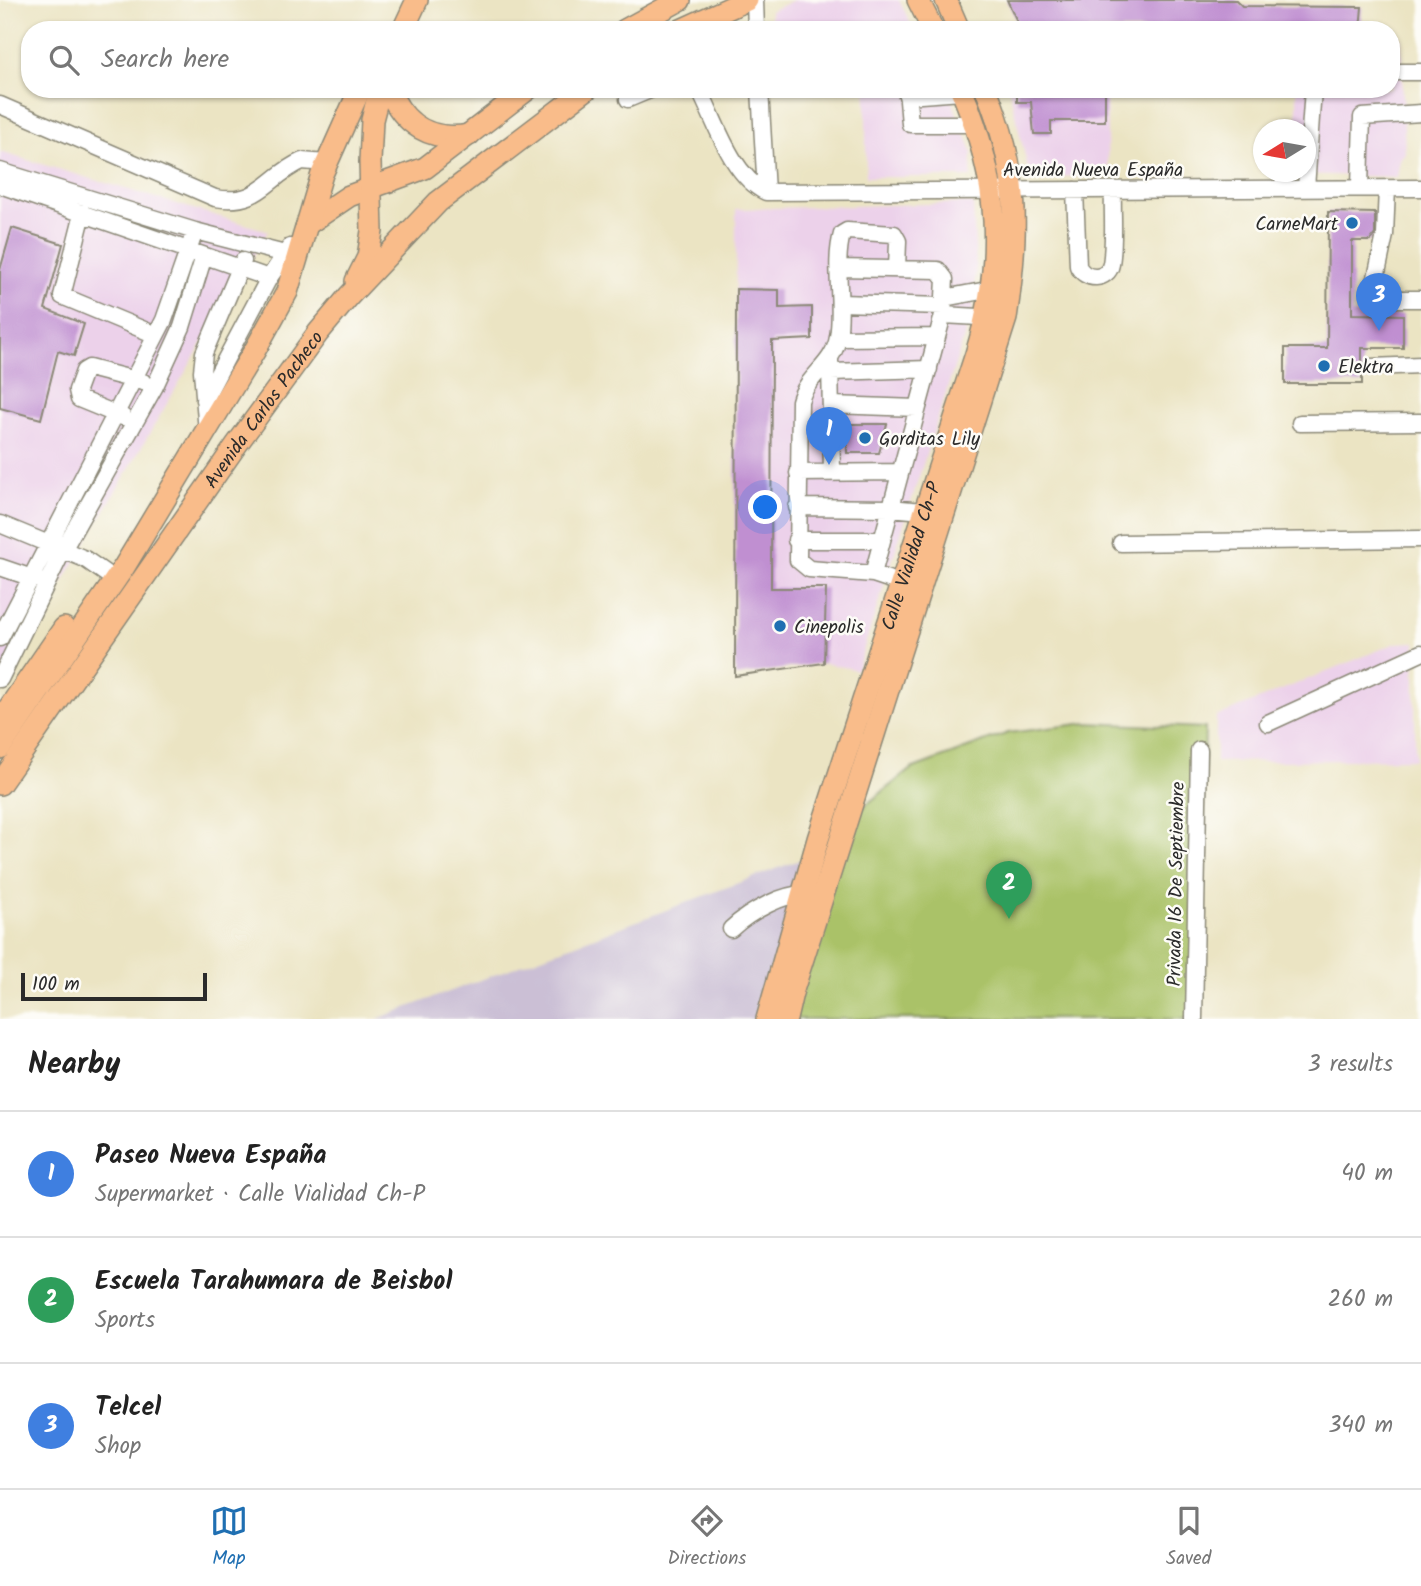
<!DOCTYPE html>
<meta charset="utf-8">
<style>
body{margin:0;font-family:Kalam,sans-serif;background:#f2f2f2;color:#222}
.compass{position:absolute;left:1253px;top:119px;width:63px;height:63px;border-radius:50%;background:#fff;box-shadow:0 2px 5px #0004;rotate:259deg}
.scale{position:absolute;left:21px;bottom:18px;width:186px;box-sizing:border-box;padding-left:7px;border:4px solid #2b2b2b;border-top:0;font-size:19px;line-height:24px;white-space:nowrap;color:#2b2b2b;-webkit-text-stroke:5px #fdfcf7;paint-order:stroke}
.you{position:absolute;left:766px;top:508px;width:24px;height:24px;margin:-18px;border:5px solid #fff;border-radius:50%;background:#1a73e8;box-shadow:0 0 0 10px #1a73e833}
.badge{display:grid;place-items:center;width:46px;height:46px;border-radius:50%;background:#1f6fb2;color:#fff;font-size:23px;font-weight:700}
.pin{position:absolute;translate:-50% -58px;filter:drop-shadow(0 2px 4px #0008)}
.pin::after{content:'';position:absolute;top:37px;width:24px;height:21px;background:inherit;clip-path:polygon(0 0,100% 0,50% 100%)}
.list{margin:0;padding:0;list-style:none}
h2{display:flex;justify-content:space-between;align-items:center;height:91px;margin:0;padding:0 28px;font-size:30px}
h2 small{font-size:23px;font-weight:400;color:#767676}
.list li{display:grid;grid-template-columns:46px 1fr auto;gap:21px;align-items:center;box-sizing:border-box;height:126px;padding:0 28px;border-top:2px solid #e0e0e0}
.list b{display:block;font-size:26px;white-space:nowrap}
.list p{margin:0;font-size:23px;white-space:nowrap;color:#767676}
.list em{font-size:23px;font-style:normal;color:#767676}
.icon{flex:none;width:38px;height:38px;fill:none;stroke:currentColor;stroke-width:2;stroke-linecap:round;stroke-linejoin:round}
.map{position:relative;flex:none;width:1421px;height:1019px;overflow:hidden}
.search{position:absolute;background:#fff;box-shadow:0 2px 5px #0004;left:21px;right:21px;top:21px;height:77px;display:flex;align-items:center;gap:18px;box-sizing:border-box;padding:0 24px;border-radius:28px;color:#767676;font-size:26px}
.sheet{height:469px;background:#fff}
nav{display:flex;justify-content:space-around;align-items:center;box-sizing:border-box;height:98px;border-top:2px solid #e0e0e0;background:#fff;font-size:19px;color:#767676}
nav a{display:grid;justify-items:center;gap:4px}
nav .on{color:#1f6fb2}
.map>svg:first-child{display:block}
.built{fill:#ecd1ea}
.industrial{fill:#cbbfd5}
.green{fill:#aac267;stroke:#6a7649;stroke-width:2}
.building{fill:#c08fd1}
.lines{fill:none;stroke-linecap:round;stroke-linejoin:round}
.minor-casing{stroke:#8b8877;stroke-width:19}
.major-casing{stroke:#8b8877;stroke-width:24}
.minor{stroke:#fff;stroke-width:16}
.major{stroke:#f9bc8a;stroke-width:21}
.poi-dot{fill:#1f6fb2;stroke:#fdfcf7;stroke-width:2.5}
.labels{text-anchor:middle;stroke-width:5;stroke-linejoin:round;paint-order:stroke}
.street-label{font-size:19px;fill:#2b2b2b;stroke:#fdfcf7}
.poi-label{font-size:19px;fill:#2b2b2b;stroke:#fdfcf7;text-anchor:start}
</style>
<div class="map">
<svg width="1421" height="1019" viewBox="0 0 1421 1019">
<rect width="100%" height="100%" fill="#fdfcf7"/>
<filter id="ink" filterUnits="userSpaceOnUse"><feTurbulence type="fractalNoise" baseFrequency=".0143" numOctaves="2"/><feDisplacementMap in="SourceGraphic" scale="14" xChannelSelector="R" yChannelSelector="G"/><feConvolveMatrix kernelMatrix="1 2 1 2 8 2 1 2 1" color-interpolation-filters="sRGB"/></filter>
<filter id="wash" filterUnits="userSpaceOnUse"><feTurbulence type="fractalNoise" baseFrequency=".00686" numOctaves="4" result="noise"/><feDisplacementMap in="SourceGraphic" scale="28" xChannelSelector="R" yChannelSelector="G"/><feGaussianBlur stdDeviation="1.57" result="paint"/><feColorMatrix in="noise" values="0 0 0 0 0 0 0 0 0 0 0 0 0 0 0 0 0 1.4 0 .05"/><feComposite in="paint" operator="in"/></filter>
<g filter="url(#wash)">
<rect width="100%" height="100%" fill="#ebe4c3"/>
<path class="built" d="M794 0H899L914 30H771L770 11Z
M1391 37H1401L1405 153 1400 159 1397 177 1297 174V172H1306V130L1297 129V89H1391Z
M866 89H947L972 151 971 177H866Z
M1009 89H1106L1108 176 1034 177 1028 169Z
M0 152 268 231 0 689Z
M973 203 976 266 972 312 857 670 824 663 735 676 736 209Z
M1415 642V759L1216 762V717L1396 643Z"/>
<path class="industrial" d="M813 855 764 1019H377Z"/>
<path class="green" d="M1087 723 1205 728 1199 1019H788L847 820 911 769 1008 733Z"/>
<g id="blocks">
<path class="building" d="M1007 0H1236L1242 6 1362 7 1360 30H1021Z
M1017 89H1105V121H1051V134H1034L1031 102H1017Z
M1328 212 1375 213V234L1370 241H1352V314L1403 315V348H1362V384H1285V348H1327Z
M12 228 63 244 45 309 84 324 74 356 58 351 41 419 0 408V270Z
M736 289 779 290V308L812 307V339L772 341 771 588H826L824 663 735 676Z
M847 424H887L879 453H847Z"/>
</g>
</g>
<g filter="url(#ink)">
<use href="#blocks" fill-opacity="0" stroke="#8b8877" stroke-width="2"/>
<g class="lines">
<defs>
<path id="minor" d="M755 0 756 30
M1391 72H1421
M699 89C716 122 731 175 766 192L1421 188
M760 89 766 192
M907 89 910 124H974
M907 96 962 92
M628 99 652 89
M0 105 215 198C261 206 266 177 302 161L326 163
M0 171 195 231 285 254
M0 185 269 278
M1306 188 1313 89
M1360 188 1362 117 1421 113
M1387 188 1385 235 1373 292 1380 299H1421
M1075 190 1078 266C1085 281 1108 281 1111 264 1115 240 1112 213 1113 190
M83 213 62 296 156 335
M839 268 938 270 945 279 943 315 937 337 873 574 909 586
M944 298 998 288
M840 303 943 306
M943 315 997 318
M838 338 937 337
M830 360 832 473
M1372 367 1421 365
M831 372 929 369
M204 400 269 278 290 247
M832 405 917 408
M123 417 79 399 77 390 84 371 89 368 143 382
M1300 423 1421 422
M207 432 202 371 204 353 243 261
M798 473 900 472
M797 507 890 508 934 512
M0 524 85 559 115 580
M796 540H881
M1121 543 1421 539
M0 567 41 581
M873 574 809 569 798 560 800 401C807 375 834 365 838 337 844 304 833 266 842 234L847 231 894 234 898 241 897 269
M0 638 164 320 195 231
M0 679 63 550 155 386 182 327 204 256
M1268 723 1421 653
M731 929C748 913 787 890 809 895
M1194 1019 1199 750"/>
<g id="major">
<path d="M918 0 933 30"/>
<path d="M946 0 959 30"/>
<path d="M403 30 417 0"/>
<path d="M625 30 680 0"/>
<path d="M681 30 747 0"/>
<path d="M389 89C403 125 431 142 469 135"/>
<path d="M309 223 349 196 425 168 528 89"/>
<path d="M356 281 368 257 372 231 370 162 372 120 380 89"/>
<path d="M0 721 64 628"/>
<path d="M0 748 124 567 255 350 287 292 322 174 360 89"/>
<path id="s1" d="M0 784 237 444 318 333 349 296 438 202 587 89"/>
<path id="s2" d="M767 1019 818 839 976 354C1005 259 1000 181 961 89"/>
<path d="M786 1019 792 993 1006 318C1019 231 1020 172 986 89"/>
</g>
</defs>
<use href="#minor" class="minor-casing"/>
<use href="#major" class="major-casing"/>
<use href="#minor" class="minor"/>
<use href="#major" class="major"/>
</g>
</g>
<g class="poi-dot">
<circle cx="1352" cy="223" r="7"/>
<circle cx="1324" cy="366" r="7"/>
<circle cx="865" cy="438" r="7"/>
<circle cx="780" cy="626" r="7"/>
</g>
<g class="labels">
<g class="street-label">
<text x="1093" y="176">Avenida Nueva España</text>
<text dy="7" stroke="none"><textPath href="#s1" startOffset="458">Avenida Carlos Pacheco</textPath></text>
<text dy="7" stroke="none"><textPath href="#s2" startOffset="485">Calle Vialidad Ch-P</textPath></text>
<text transform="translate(1175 884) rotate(-89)" y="7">Privada 16 De Septiembre</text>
</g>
<g class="poi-label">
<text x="1338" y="230" text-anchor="end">CarneMart</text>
<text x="1338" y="373">Elektra</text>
<text x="879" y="445">Gorditas Lily</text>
<text x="794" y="633">Cinepolis</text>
</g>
</g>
</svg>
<svg class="compass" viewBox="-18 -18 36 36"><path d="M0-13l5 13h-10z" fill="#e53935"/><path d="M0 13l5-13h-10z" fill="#767676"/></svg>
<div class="scale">100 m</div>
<div class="you"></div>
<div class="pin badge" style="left:829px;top:465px;background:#3f7fe0">1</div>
<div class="pin badge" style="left:1009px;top:919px;background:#2e9e5b">2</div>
<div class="pin badge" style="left:1379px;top:331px;background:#3f7fe0">3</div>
<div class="search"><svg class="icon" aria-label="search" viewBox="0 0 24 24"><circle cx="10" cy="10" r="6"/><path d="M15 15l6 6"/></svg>Search here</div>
</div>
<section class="sheet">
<h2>Nearby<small>3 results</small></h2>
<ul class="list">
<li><span class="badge" style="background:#3f7fe0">1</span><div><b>Paseo Nueva España</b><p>Supermarket · Calle Vialidad Ch-P</p></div><em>40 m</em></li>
<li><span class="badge" style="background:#2e9e5b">2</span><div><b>Escuela Tarahumara de Beisbol</b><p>Sports</p></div><em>260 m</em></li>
<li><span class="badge" style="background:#3f7fe0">3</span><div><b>Telcel</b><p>Shop</p></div><em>340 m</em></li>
</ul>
</section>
<nav>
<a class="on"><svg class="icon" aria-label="map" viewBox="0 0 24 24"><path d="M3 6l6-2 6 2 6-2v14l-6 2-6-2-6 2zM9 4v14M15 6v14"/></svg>Map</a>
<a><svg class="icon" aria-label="directions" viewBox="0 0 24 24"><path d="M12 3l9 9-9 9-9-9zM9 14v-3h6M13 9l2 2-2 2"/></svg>Directions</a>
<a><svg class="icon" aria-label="saved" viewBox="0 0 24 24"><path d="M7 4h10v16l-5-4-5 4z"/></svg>Saved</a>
</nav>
